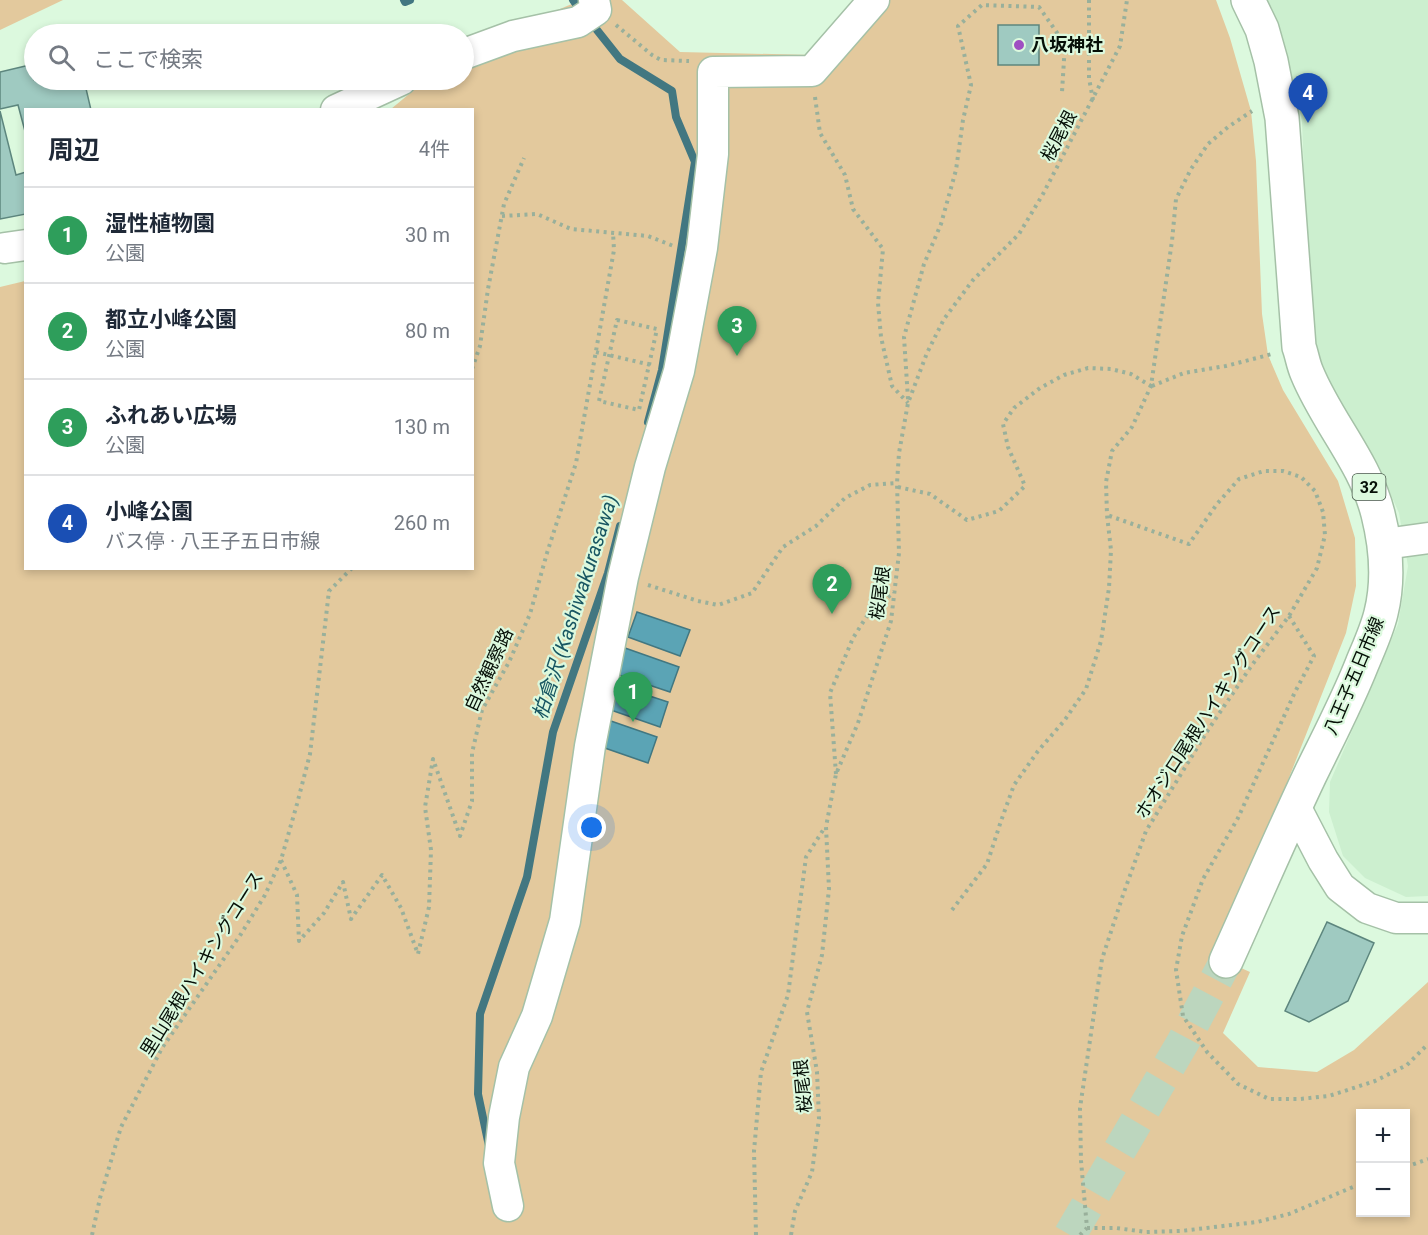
<!DOCTYPE html>
<html lang="ja">
<meta charset="utf-8">
<style>
body{margin:0;font-family:Roboto,"Noto Sans JP",sans-serif;background:#f6f6f7;color:#1f2937}
.controls{position:absolute;right:18px;bottom:18px;display:grid;overflow:hidden;border-radius:0px;box-shadow:0 3px 9px #0003}
.controls button{width:54px;height:54px;display:grid;place-items:center;padding:0;border:0;border-bottom:2px solid #e0e1e3;background:#fff;color:#1f2937;font:30px sans-serif}
.you{position:absolute;left:592px;top:828px;width:21px;height:21px;margin:-15px;border:4px solid #fff;border-radius:50%;background:#1a73e8;box-shadow:0 0 0 9px #1a73e833}
.badge{display:grid;place-items:center;width:39px;height:39px;border-radius:50%;background:#9f50c2;color:#fff;font-size:20px;font-weight:700}
.pin{position:absolute;translate:-50% -50px;filter:drop-shadow(0 2px 3px #0008)}
.pin::after{content:'';position:absolute;top:32px;width:21px;height:18px;background:inherit;clip-path:polygon(0 0,100% 0,50% 100%)}
.list{margin:0;padding:0;list-style:none}
h2{display:flex;justify-content:space-between;align-items:center;height:78px;margin:0;padding:0 24px;font-size:26px}
h2 small{font-size:20px;font-weight:400;color:#747a83}
.list li{display:grid;grid-template-columns:39px 1fr auto;gap:18px;align-items:center;box-sizing:border-box;height:96px;padding:0 24px;border-top:2px solid #e0e1e3}
.list b{display:block;font-size:22px;white-space:nowrap}
.list p{margin:0;font-size:20px;white-space:nowrap;color:#747a83}
.list em{font-size:20px;font-style:normal;color:#747a83}
.icon{flex:none;width:33px;height:33px;fill:none;stroke:currentColor;stroke-width:2;stroke-linecap:round;stroke-linejoin:round}
.map{position:relative;flex:none;width:1428px;height:1235px;overflow:hidden}
.search{position:absolute;background:#fff;box-shadow:0 3px 9px #0003;left:24px;top:24px;width:450px;height:66px;display:flex;align-items:center;gap:15px;box-sizing:border-box;padding:0 21px;border-radius:33px;color:#747a83;font-size:22px}
.panel{position:absolute;background:#fff;box-shadow:0 3px 9px #0003;left:24px;top:108px;width:450px;height:462px;border-radius:0px}
.map>svg:first-child{display:block}
.built{fill:#ccefcf}
.green{fill:#e3c99d;fill-rule:evenodd}
.water{fill:#5ba4b5;stroke:#427781;stroke-width:1.5}
.lines{fill:none;stroke-linecap:round;stroke-linejoin:round}
.stream{stroke:#427781;stroke-width:8}
.building{fill:#9fcac1;stroke:#5d867e;stroke-width:1.5}
.major-tunnel{stroke:#bcd6be;stroke-width:33;stroke-dasharray:33 16;stroke-linecap:butt}
.minor-casing{stroke:#a5c1a7;stroke-width:33}
.major-casing{stroke:#a5c1a7;stroke-width:36}
.path{stroke:#99b09b;stroke-width:4;stroke-dasharray:3 4.5;stroke-linecap:butt}
.minor{stroke:#fff;stroke-width:30}
.major{stroke:#fff;stroke-width:33}
.poi-dot{fill:#9f50c2;stroke:#dcf9de;stroke-width:2}
.labels{text-anchor:middle;stroke-width:4.5;stroke-linejoin:round;paint-order:stroke}
.shield{fill:#dcf9de;stroke:#465548;stroke-width:1.5}
.shield-label{font-size:16px;font-weight:bold;fill:#060f07}
.poi-label{font-size:18px;font-weight:bold;fill:#060f07;stroke:#dcf9de;text-anchor:start}
.street-label{font-size:18px;fill:#060f07;stroke:#dcf9de}
.water-label{font-size:20px;font-style:italic;fill:#185662;stroke:#dcf9de}
</style>
<div class="map">
<svg width="1428" height="1235" viewBox="0 0 1428 1235">
<rect width="100%" height="100%" fill="#dcf9de"/>
<path class="built" d="M1262 0H1428V896L1406 897 1365 878 1343 856 1329 812 1330 782 1398 624 1408 566 1399 513 1375 459 1338 404 1318 352 1310 324 1302 122 1294 84 1277 34Z"/>
<path class="green" d="M0 0H63L0 30Z
M581 0H622L680 52 812 55 863 0H1216L1230 38 1251 111 1256 161 1262 314 1268 355 1283 390 1338 481 1355 538 1356 586 1346 633 1281 798 1210 954 1250 972 1223 1033 1258 1067 1317 1072 1354 1050 1428 982V1235H0V287L25 281 26 568H472V110L391 109 426 80H464V50ZM1360 1114H1406V1212H1360Z"/>
<path class="water" d="M637 612 690 630 680 656 628 637Z
M625 648 679 667 670 692 616 674Z
M616 685 668 702 660 727 608 709Z
M608 720 657 737 648 763 599 746Z"/>
<g class="lines">
<path class="stream" d="M404 0 405 2 410 0
M573 0 580 10
M589 20 620 59 672 91 676 117 695 162 662 370 648 422
M489 1146 478 1094 480 1014 527 877 553 732 608 573 620 526"/>
</g>
<path class="building" d="M998 25H1039V65H998Z
M34 64V80H84L91 110H26V135L18 105 0 109V72Z
M0 111 16 175 26 172V214L0 219Z
M1327 922 1374 943 1348 1001 1309 1022 1285 1011Z"/>
<g class="lines">
<path class="major-tunnel" d="M1070 1235 1183 1042 1226 961"/>
<defs>
<path id="minor" d="M464 54 513 36 578 22 596 10 594 0
M336 110 401 80
M5 248 26 245
M1385 544 1428 538
M1295 806 1323 860 1340 887 1367 908 1396 918H1428
M508 1206 499 1163 504 1117 514 1067 537 1016 565 921 590 746 623 577 650 467 679 371 702 248 713 154V72L812 71 874 0"/>
<path id="major" d="M1226 961C1254 899 1281 836 1310 775 1328 738 1347 702 1362 664 1369 647 1377 630 1381 613 1389 581 1386 546 1378 514 1365 462 1327 422 1307 373 1303 364 1302 355 1299 347L1282 118 1271 61 1262 29 1248 0"/>
</defs>
<use href="#minor" class="minor-casing"/>
<use href="#major" class="major-casing"/>
<path class="path" d="M1089 0V78L1093 100
M616 25 652 55 661 60 689 61
M1065 44 1088 45
M815 97 820 133 845 175 853 209 883 249 878 303 881 337 892 386 908 403
M502 216 537 214 571 229 648 236 676 247
M617 320 657 329 639 410 599 401Z
M596 352 651 365
M472 369 480 346 488 289 504 204 524 158
M1152 386 1184 373 1226 366 1272 354
M908 399 904 337 924 264 941 224 956 170 963 120 971 85 958 26 982 5 1039 7 1065 44 1062 92
M898 487 930 494 967 520 999 511 1025 486 1008 447 1003 424 1014 408 1040 388 1064 375 1088 368 1111 369 1131 374 1151 386
M648 585 698 601 718 605 752 593 783 547 816 526 845 498 870 485 897 483
M1289 616 1314 656 1295 692 1238 818 1203 879 1182 936 1176 970 1183 1016 1207 1052 1238 1084 1269 1099H1300L1329 1096 1375 1081 1407 1065 1428 1044
M836 774 830 693 853 638 867 616 894 592
M281 860 297 895 299 941 324 913 343 882 351 919 382 875 401 908 418 954 429 907 431 850 425 807 433 759 460 836 472 801V753L482 710 509 662 530 614 547 553 576 463 614 250 613 232
M952 910 987 864 1001 821 1014 785 1038 751 1064 721 1086 689 1101 641 1109 588 1111 550 1107 515 1106 482 1112 451 1132 427 1151 386 1172 241 1176 199 1191 169 1208 144 1228 127 1252 111
M1406 1167 1428 1159
M1087 1228H1116L1146 1232 1181 1231 1257 1222 1289 1214 1360 1184
M92 1235 100 1198 121 1127 162 1048 241 934 265 895 281 860 297 804 310 754 329 591 352 568
M756 1235 754 1151 761 1072 788 995 806 857 825 827
M791 1235 795 1211 812 1172 819 1119 817 1072 807 1012 822 955 829 889 826 827 836 774 858 723 891 621 899 553 897 483 899 453 908 403 927 353 944 319 973 280 1019 234 1043 194 1120 46 1127 0
M1080 1235 1087 1228 1081 1161 1080 1108 1102 959 1123 895 1146 831 1208 730 1252 665 1289 616 1317 568 1325 535 1323 512 1315 491 1301 477 1283 471H1264L1239 479 1217 504 1189 544 1107 515"/>
<use href="#minor" class="minor"/>
<use href="#major" class="major"/>
</g>
<circle class="poi-dot" cx="1019" cy="45" r="6"/>
<g class="labels">
<rect class="shield" x="1352.5" y="474" width="33" height="26" rx="4.5"/>
<g class="shield-label">
<text x="1369" y="493">32</text>
</g>
<g class="poi-label">
<text x="1031" y="51">八坂神社</text>
</g>
<g class="street-label">
<text transform="translate(1059 136) rotate(-62)" y="6">桜尾根</text>
<text transform="translate(880 593) rotate(-82)" y="6">桜尾根</text>
<text transform="translate(489 670) rotate(-65)" y="6">自然観察路</text>
<text transform="translate(1354 676) rotate(-67)" y="6">八王子五日市線</text>
<text transform="translate(1208 712) rotate(-57)" y="6">ホオジロ尾根ハイキングコース</text>
<text transform="translate(202 964) rotate(-58)" y="6">里山尾根ハイキングコース</text>
<text transform="translate(803 1086) rotate(-95)" y="6">桜尾根</text>
</g>
<g class="water-label">
<text transform="translate(575 607) rotate(-72)" y="7">柏倉沢 (Kashiwakurasawa)</text>
</g>
</g>
</svg>
<div class="controls">
<button>+</button>
<button>−</button>
</div>
<div class="you"></div>
<div class="pin badge" style="left:633px;top:722px;background:#2e9e5b">1</div>
<div class="pin badge" style="left:832px;top:614px;background:#2e9e5b">2</div>
<div class="pin badge" style="left:737px;top:356px;background:#2e9e5b">3</div>
<div class="pin badge" style="left:1308px;top:123px;background:#1a4fb4">4</div>
<div class="search"><svg class="icon" aria-label="search" viewBox="0 0 24 24"><circle cx="10" cy="10" r="6"/><path d="M15 15l6 6"/></svg>ここで検索</div>
<section class="panel">
<h2>周辺<small>4件</small></h2>
<ul class="list">
<li><span class="badge" style="background:#2e9e5b">1</span><div><b>湿性植物園</b><p>公園</p></div><em>30 m</em></li>
<li><span class="badge" style="background:#2e9e5b">2</span><div><b>都立小峰公園</b><p>公園</p></div><em>80 m</em></li>
<li><span class="badge" style="background:#2e9e5b">3</span><div><b>ふれあい広場</b><p>公園</p></div><em>130 m</em></li>
<li><span class="badge" style="background:#1a4fb4">4</span><div><b>小峰公園</b><p>バス停 · 八王子五日市線</p></div><em>260 m</em></li>
</ul>
</section>
</div>
